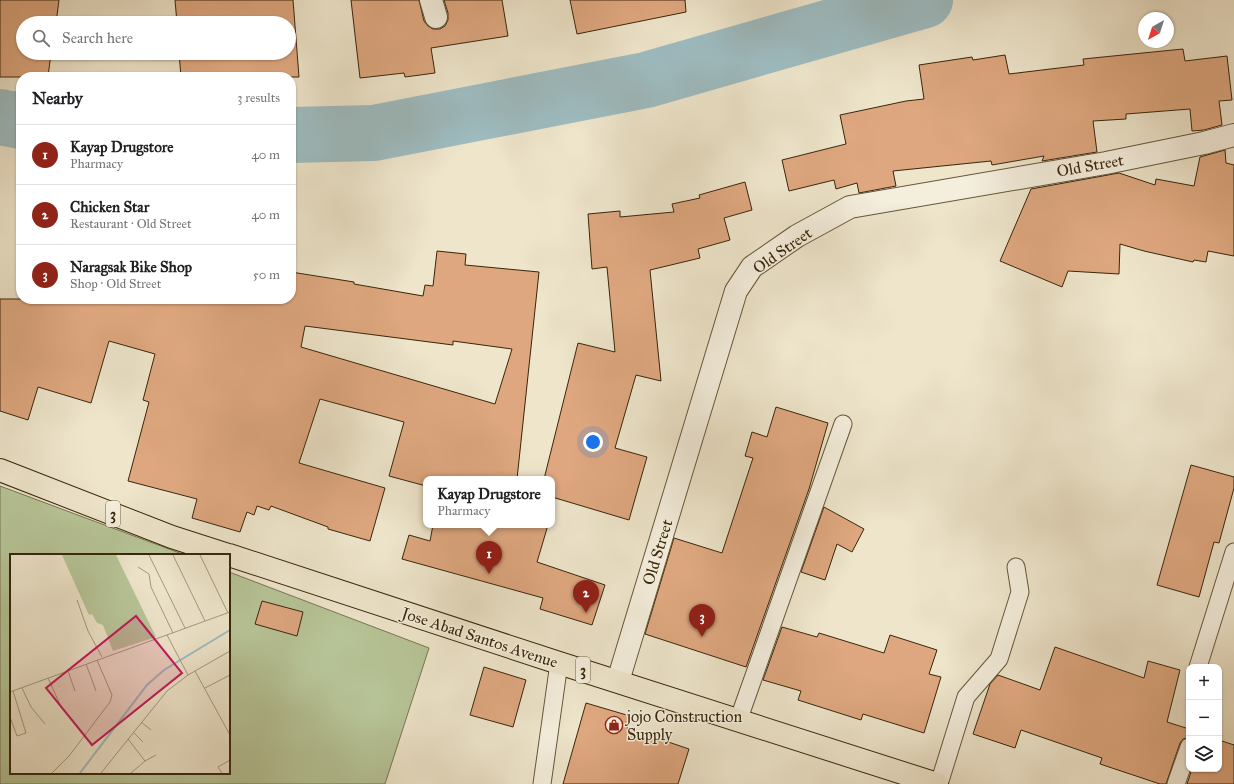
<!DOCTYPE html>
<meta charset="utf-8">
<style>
body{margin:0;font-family:"IM FELL Great Primer",serif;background:#f6f6f6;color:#202124}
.controls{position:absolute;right:12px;bottom:12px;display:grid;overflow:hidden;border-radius:8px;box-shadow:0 1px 3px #0004}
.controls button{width:36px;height:36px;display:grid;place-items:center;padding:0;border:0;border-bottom:1px solid #e0e0e0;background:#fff;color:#202124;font:20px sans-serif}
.compass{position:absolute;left:1138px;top:12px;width:36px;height:36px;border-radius:50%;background:#fff;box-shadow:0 1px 3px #0004;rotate:219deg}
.you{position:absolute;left:593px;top:442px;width:14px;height:14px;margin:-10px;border:3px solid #fff;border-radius:50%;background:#1a73e8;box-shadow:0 0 0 6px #1a73e833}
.badge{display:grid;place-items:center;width:26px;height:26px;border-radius:50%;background:#8f2418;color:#fff;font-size:13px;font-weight:700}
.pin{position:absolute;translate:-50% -33px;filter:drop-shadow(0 1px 2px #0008)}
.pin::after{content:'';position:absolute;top:21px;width:14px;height:12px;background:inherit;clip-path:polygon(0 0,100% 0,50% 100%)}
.popup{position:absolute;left:423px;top:476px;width:132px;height:52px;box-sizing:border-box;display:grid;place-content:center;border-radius:8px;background:#fff;filter:drop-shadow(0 1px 3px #0005);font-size:13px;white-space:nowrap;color:#757577}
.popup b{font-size:15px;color:#202124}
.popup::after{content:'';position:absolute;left:50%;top:100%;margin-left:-8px;border:8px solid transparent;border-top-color:#fff}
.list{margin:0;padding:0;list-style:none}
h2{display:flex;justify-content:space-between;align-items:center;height:52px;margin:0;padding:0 16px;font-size:17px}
h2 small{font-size:13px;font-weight:400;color:#757577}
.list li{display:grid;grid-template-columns:26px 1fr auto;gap:12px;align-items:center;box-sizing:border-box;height:60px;padding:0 16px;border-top:1px solid #e0e0e0}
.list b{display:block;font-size:15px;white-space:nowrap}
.list p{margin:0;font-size:13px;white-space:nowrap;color:#757577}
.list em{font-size:13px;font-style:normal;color:#757577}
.icon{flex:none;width:22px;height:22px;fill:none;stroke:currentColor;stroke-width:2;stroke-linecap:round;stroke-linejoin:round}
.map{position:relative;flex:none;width:1234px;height:784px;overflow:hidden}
.search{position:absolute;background:#fff;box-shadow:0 1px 3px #0004;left:16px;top:16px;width:280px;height:44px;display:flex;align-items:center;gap:10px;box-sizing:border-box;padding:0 14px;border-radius:22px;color:#757577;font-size:15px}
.panel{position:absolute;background:#fff;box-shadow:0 1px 3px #0004;left:16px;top:72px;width:280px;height:232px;border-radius:16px}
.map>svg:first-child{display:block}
.green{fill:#b7c598;stroke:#787651}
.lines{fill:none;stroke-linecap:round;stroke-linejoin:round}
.river{stroke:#9ebcc1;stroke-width:56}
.building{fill:#dea77f;stroke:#38260a;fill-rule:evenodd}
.lane-casing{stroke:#66563a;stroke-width:19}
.street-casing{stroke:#66563a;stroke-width:24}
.highway-casing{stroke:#38260a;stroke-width:24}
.lane{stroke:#f4eedd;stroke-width:17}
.street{stroke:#f4eedd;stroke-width:22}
.highway{stroke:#eee5cb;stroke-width:22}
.labels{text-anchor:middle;stroke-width:3;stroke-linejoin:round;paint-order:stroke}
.shield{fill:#f4eedd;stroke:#706249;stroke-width:1}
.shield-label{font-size:15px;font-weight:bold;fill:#38260a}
.street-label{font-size:16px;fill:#38260a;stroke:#f4eedd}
.poi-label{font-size:16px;fill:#38260a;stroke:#f4eedd;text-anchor:start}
.inset-river{fill:none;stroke:#9ebcc1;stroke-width:2}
.inset-road{fill:none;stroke:#a5997e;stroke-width:1}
.view{fill:#c2185b;fill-opacity:0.15;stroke:#c2185b;stroke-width:2}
.inset-edge{fill:none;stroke:#38260a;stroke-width:2}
</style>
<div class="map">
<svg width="1234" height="784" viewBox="0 0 1234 784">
<rect width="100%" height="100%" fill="#eee5cb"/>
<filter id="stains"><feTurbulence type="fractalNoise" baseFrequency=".005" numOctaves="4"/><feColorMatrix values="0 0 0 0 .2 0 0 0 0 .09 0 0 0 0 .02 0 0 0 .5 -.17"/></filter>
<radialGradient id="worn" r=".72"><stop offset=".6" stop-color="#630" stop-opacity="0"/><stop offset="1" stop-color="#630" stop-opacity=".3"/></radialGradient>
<path class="green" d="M0 486 185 555H11V773H229V572L429 648 385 784H0Z"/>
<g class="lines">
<path class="river" d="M0 117 21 121
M291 135 374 133 646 80 925 0"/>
</g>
<path class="building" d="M0 0H59L56 23H23V53H51L48 77H0Z
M175 0H293L299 77H181L179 53H289V23H177Z
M351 0H419L424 21 428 26 433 29H440L445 26 448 20V13L444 0H502L508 36 431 48 435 73 405 77 404 73 360 78Z
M570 0H685L686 12 577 34Z
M1183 49 1185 61 1227 56 1232 100 1219 101 1222 125 1204 130 1192 131 1190 109 1126 114V119L1093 121 1097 152 1042 161 1044 156 992 165 991 161 893 171 896 186 859 193 857 183 836 189 834 180 789 191 782 160 846 144 840 115 906 101 924 99 919 65 972 57 973 60 1005 55 1009 74 1084 65 1083 59Z
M1225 150 1226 163 1234 165V256L1208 251 1206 262 1194 260 1193 262 1144 251 1120 244 1119 274 1068 271 1062 287 1000 261 1031 189 1119 173 1155 185 1156 179 1194 186 1200 157Z
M745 182 752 210 724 218 730 240 698 249 700 258 650 270 661 381 636 375 615 448 647 457 629 520 552 497V479H544L578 343 615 352 607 267 592 269 588 214 620 211V217L674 212 672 204 700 198 699 195Z
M437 251 466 254 465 265 539 272 517 479H426V486L389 476 404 422 320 399 299 463 385 488 370 541 328 529V527L271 506 269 510 257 506 254 515 247 512 240 532 192 518 197 499 128 481 149 402 143 400 155 354 109 341 91 403 38 387 28 420 0 411V299H291V272L354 282V284L423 296 425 285 433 286ZM305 326 453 345V341L512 349 495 404 301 347Z
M776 407 828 423 809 489 746 667 645 634 674 538 722 553 753 458 745 456 752 432 767 437Z
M1191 465 1234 477V488L1219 543 1214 542 1199 597 1157 585Z
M824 507 864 529 852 552 837 544 825 580 801 572Z
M433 525H548L537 562 605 585 592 625 540 609 543 598 402 559 409 535 430 541Z
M262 601 303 612 297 636 255 624Z
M782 627 817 637 819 633 884 653 890 635 937 650 929 674 941 677 924 733 863 714 861 720 798 700 801 691 763 680Z
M1055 647 1144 678 1148 661 1180 670 1167 722 1189 729V737L1183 739 1180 743 1166 784H1160L1100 764 1102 758 1021 730 1015 748 973 734 990 684 998 675 1040 690Z
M484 667 526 680 513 727 470 715Z
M586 703 630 716 627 728 689 749 678 784H563Z
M1219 740 1234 745V784H1187L1192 769H1219Z"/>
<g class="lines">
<defs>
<path id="lane" d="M1198 667 1234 552
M738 721 843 424
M542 784 559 663
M939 784 966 697 999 659 1020 592 1016 567
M1176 784 1189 747"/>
<path id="street" d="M431 0 436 17
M618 681 736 291 752 267 797 236 850 207 1106 163 1204 143 1234 135"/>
<path id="highway" d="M0 470 172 537 228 555
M229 555 559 663 937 784"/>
</defs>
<use href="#lane" class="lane-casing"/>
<use href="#street" class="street-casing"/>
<use href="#highway" class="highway-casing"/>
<use href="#lane" class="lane"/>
<use href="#street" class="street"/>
<use href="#highway" class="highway"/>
</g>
<defs>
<symbol id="shop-ring" viewBox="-11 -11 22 22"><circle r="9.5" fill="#f4eedd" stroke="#8f2418" stroke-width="1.5"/><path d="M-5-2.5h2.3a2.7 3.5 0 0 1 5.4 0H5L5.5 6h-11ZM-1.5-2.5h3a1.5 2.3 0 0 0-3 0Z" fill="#8f2418"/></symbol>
</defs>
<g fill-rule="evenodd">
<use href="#shop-ring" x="604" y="715" width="20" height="20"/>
</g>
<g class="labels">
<g class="shield">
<rect x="106" y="501" width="14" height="26" rx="3"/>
<rect x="576" y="657" width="14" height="26" rx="3"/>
</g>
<g class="shield-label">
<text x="113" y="519">3</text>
<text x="583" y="675">3</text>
</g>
<g class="street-label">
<text transform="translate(1090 165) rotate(-10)" y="6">Old Street</text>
<text transform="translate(782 250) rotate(-35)" y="6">Old Street</text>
<text transform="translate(657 552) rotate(-73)" y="6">Old Street</text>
<text transform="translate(480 637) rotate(18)" y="6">Jose Abad Santos Avenue</text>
</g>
<g class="poi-label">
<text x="627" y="722">jojo Construction<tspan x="627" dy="18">Supply</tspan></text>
</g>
</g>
<g transform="translate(10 554)">
<rect width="220" height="220" fill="#eee5cb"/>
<path d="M52 1H106L146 83 103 97 93 71 87 69 82 60 79 61Z" fill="#b7c598"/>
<path class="inset-river" d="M70 219 137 131 154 116 220 76"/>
<path class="inset-road" d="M139 1 175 74M163 1 195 67M190 1 218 59M128 13 139 20 141 33 163 79M67 46 78 77 92 103M157 81 178 121M76 110 86 137M58 117 65 137M185 117 220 181M38 124 52 155M12 134 21 153 35 170M195 134 220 121M0 138 220 58M0 163 7 182 16 179 3 137M131 168 141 176M123 178 133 188M118 185 135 207 146 201M42 219 59 202 100 148 102 141 87 106M91 219 157 137 178 121 220 97M121 219 135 207M212 219 208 213 220 206"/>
<path class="view" d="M126 62 172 119 82 191 36 134Z"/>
<rect width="220" height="220" class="inset-edge"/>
</g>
<rect width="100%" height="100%" filter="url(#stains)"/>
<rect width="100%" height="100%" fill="url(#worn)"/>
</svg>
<div class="controls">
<button>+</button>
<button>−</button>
<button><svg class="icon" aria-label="layers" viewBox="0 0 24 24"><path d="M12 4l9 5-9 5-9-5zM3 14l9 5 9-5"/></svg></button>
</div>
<svg class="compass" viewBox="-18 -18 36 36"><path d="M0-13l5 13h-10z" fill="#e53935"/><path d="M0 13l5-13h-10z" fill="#757577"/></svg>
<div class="you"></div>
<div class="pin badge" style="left:489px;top:574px">1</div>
<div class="popup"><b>Kayap Drugstore</b>Pharmacy</div>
<div class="pin badge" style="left:586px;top:613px">2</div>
<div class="pin badge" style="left:702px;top:637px">3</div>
<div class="search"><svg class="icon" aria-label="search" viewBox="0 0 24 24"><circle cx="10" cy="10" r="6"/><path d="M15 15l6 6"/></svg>Search here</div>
<section class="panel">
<h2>Nearby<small>3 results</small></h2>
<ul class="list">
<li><span class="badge">1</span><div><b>Kayap Drugstore</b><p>Pharmacy</p></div><em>40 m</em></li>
<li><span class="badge">2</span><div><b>Chicken Star</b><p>Restaurant · Old Street</p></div><em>40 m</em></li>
<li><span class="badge">3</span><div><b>Naragsak Bike Shop</b><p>Shop · Old Street</p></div><em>50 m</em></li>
</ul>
</section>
</div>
